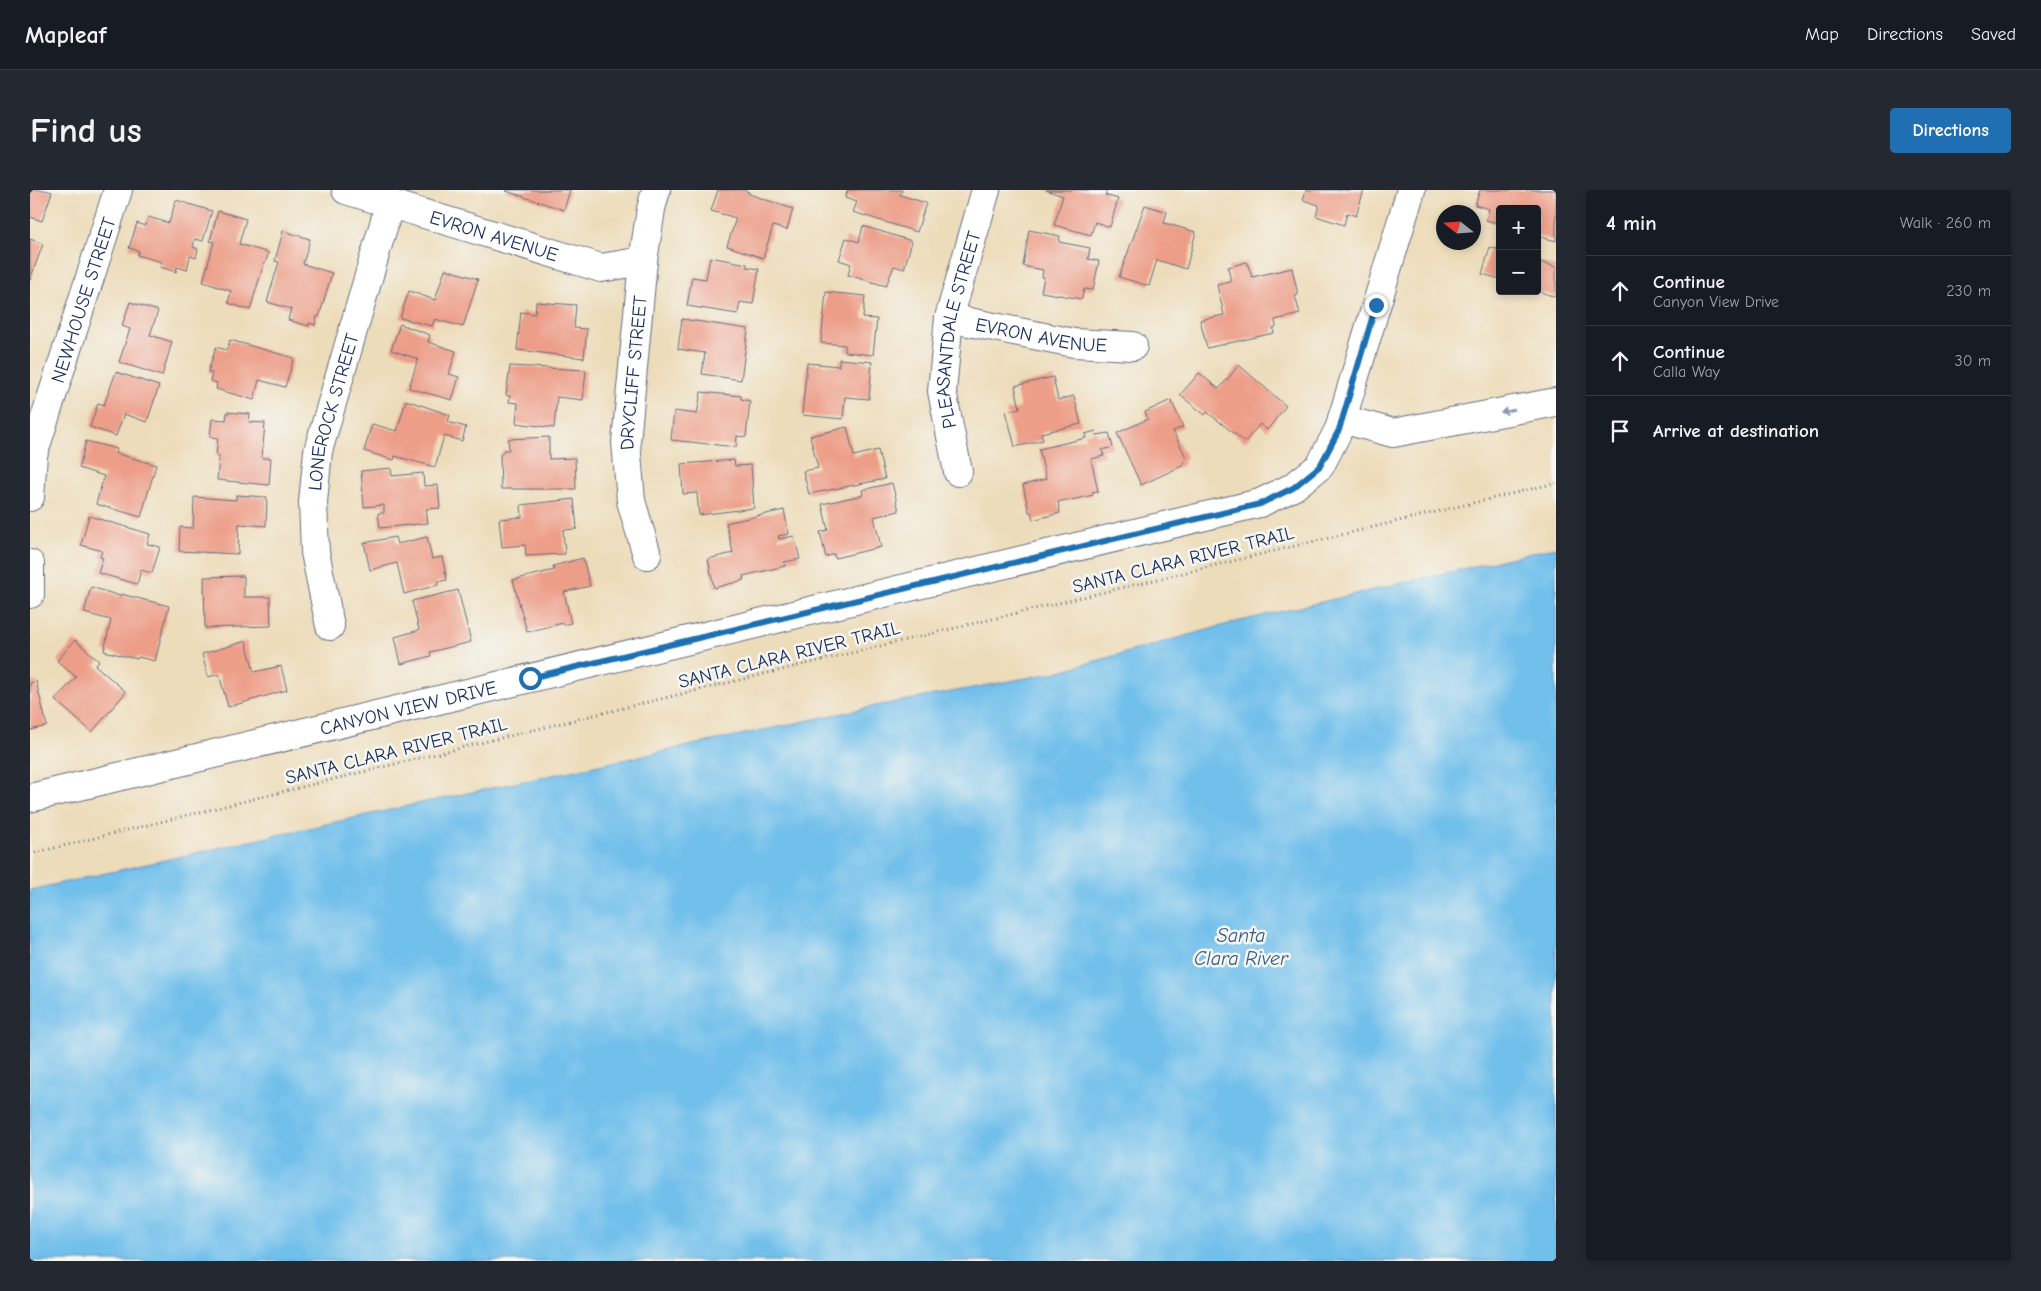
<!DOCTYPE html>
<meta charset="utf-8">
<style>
body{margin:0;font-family:"Comic Neue",sans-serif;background:#242831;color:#f1f3f6}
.controls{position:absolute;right:15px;top:15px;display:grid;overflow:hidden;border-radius:5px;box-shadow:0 2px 8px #0003}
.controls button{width:45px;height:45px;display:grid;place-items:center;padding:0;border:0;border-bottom:1px solid #363941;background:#171b24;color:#f1f3f6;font:25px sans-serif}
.compass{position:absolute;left:1406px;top:15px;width:45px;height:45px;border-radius:50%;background:#171b24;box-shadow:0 2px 8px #0003;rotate:287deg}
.stop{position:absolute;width:15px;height:15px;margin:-11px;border:4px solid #1f6fb2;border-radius:50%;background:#fff}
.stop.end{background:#1f6fb2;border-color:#fff;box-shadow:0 1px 5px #0008}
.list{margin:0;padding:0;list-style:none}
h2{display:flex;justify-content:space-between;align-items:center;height:65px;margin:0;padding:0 20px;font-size:21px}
h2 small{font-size:16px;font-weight:400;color:#9ea1a6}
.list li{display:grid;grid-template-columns:32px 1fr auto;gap:15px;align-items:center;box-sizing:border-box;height:70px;padding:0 20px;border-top:1px solid #363941}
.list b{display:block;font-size:19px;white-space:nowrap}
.list p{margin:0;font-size:16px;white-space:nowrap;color:#9ea1a6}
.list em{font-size:16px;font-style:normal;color:#9ea1a6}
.icon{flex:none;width:28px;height:28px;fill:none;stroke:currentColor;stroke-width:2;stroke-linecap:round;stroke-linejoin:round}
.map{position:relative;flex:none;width:1526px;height:1071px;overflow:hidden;border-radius:5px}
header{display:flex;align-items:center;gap:30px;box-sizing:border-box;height:70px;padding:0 25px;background:#171b24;border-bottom:1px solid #363941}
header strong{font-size:24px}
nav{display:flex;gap:28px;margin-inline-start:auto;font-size:18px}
.intro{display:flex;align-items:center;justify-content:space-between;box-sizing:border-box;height:120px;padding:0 30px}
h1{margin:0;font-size:35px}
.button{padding:12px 22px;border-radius:5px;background:#1f6fb2;color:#fff;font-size:18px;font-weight:700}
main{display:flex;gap:30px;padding:0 30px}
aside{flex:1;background:#171b24;border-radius:5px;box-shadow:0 2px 8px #0003}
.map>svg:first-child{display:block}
.water{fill:#71bfeb;stroke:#4677a4}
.building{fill:#ed9e88}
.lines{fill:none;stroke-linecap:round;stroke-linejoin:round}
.minor-casing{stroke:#646c7e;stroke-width:30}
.path{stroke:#646c7e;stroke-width:3;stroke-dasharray:1 4;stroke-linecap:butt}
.minor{stroke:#fff;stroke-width:28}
.oneway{fill:#8d97ae}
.route{stroke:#1f6fb2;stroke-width:6}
.labels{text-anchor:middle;stroke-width:5;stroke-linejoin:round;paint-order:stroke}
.street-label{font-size:19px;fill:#1b2f5e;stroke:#f6f6f2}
.water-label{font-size:20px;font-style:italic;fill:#355a88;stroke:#f6f6f2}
</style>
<header>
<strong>Mapleaf</strong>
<nav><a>Map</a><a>Directions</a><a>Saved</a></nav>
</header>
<div class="intro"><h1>Find us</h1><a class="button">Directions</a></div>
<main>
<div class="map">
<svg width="1526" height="1071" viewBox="0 0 1526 1071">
<rect width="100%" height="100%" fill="#f6f6f2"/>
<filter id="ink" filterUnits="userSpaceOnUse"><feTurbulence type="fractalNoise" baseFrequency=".02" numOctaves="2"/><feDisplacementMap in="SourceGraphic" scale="10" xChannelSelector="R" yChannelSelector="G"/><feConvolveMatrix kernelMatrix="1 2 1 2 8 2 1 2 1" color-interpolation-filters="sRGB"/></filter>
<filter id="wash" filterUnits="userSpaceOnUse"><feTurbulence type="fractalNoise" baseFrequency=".0096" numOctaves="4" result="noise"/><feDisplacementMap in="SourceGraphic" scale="20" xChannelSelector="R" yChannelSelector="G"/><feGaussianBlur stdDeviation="1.12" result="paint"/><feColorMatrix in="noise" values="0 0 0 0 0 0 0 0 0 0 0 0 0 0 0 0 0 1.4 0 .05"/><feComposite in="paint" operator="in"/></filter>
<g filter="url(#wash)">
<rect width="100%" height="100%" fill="#eddcba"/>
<path class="water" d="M1526 357V1071H0V700L382 615 846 516 1023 483 1202 433Z"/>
<g id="blocks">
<path class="building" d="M0 0H15L22 2 12 31 0 27Z
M540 0 534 20 476 1V0Z
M688 0H713L719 2V4L763 19 757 40 743 36 733 68 697 56 706 28 681 21Z
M818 0H872L870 5 896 13 887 42 823 22 827 12 815 8Z
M1016 0H1077L1075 5 1088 9 1080 37 1065 32 1061 45 1024 35 1033 6Z
M1276 0H1334L1326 26 1317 23 1314 35 1286 26 1289 15 1273 10Z
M1450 0H1526V51L1507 46V19H1470V34L1456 30 1459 19 1445 15Z
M146 10 182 21 173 51 165 49 163 57 168 59 166 68 160 66 157 80 147 77 146 82 130 77 132 72 107 65 109 61 99 58 107 33 115 36 118 27 139 33Z
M1115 15 1137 22 1134 33 1166 42 1156 79 1127 70 1119 96 1089 87Z
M188 21 216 29 209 54 239 63 235 73H234L220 120 198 113 201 101 173 92 184 52 180 51Z
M833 36 882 51 874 79 864 76 856 96 818 85 821 74 809 70 816 48 829 52Z
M999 40 1030 46 1029 52 1060 58 1058 69 1069 71 1063 100 1054 99 1052 109 1011 102 1014 87H1012L1013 80 993 76Z
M253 41 280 49 273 74 302 83 289 127 287 126 285 135 279 133V136L258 130 261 119 237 112 249 72 245 71Z
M0 49 13 54 0 90Z
M1460 57 1470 60V89L1452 84Z
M680 67 717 74V77L729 79 723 114 710 112 708 124 657 116 662 87 676 89Z
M1507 71 1526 77V107L1507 101Z
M1217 72 1222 87 1262 78 1268 105 1265 106 1270 124 1245 130 1246 137 1243 138 1244 143 1177 158 1170 130 1194 125 1187 95 1201 92 1198 77Z
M415 79 448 89 433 137 405 129 402 136 370 128 379 101 405 110Z
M796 102 835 106 833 128 847 129 843 165 815 162V155L791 153Z
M100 112 128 121 120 145 142 152 132 186 89 172 100 139 92 136Z
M506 112 546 115 544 138 557 139 554 168 487 160 491 122 505 124Z
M652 129 718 139 711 190 672 184 675 163 648 159Z
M370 134 400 145 398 152 426 161 419 184 429 187 422 210 379 198 388 169 361 160Z
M200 150 264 168 255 197 229 190 224 210 186 199 187 193 180 191 182 183 178 182 186 157 197 160Z
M809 169 842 172 839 209 815 207 813 229 772 225 777 173 809 176Z
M1209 175 1256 216 1237 240 1230 234 1215 252 1177 222 1175 225 1150 205 1169 183 1189 199Z
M480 176 556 180 553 210 527 207 524 238 486 233 488 213 479 212 480 206 476 205Z
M86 182 129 196 117 232 94 224 86 246 60 237 68 213 74 215Z
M1023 187 1028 210 1044 206 1051 234 1011 243 1013 250 985 257 976 221 990 218 985 196Z
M671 202 711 206V209L720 211 716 247 707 246 706 257 641 250 644 221 667 224Z
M376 210 420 225 418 232 436 237 432 251 414 246 405 277 365 266 364 270 334 261 342 234 367 241Z
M1141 210 1153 237 1143 241 1156 267 1152 276 1111 295 1087 243 1118 229 1115 222Z
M197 222 220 224 219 232 235 233 232 268H241L239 295 187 290 189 266H186L188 248 180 247 182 229 196 230Z
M817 237 824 266 848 260 855 289 779 304 773 281 788 278 780 246Z
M1066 241 1067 245 1079 243 1083 257 1072 260 1074 266 1061 269 1068 301 1062 302 1063 305 1037 311 1036 310 1028 312 1030 323 1003 330 1001 322H999L993 295 1016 289 1009 259 1056 248 1055 244Z
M519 247V269L545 268 546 299H471L470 265 474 260H479L478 249Z
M56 251 87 259 85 263 126 275 111 327 66 314 74 286 49 278Z
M704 270 705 276 721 275 724 318 669 325 667 303 653 304 651 274Z
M361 278 362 286 393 283 394 296 408 295 410 318 396 319 398 333 350 338 348 323H354V315L334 317 331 281Z
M862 293 869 321 844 327 851 357 805 368 804 364 796 367 790 342 798 340 792 314 833 305 832 300Z
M206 305 237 307 236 336 209 334 208 364 149 361 150 337 163 338 164 307 206 310Z
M544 309 547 339 533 340 535 364 496 366 495 355 472 357 469 329 492 327 491 315Z
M754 320 759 344 748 346 749 349 764 346 770 369 754 372 755 376 713 386 714 390 684 398 678 369 703 363 696 333Z
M59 326 120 344 117 354 130 357 122 383 111 380 107 394 68 383 73 368 70 367 72 361 51 355Z
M365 347 367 354 397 347 402 369 412 367 417 390 407 392 408 395 374 404 367 373 340 380 334 353Z
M553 368 560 396 534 402 541 433 534 435 533 433 497 442 483 390 524 380 523 376Z
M214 386V407H240L241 436 175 438 174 387Z
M61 397 90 406 91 404 139 416 125 471 108 467 107 469 74 461 81 430 54 423Z
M428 400 441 452 400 462 401 466 371 474 365 447 389 440 382 411Z
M45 450 69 471 65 475 96 502 62 542 25 510 46 487 27 471Z
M216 451 224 482 251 476 257 500 198 517 189 484 178 487 172 464Z
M6 491 17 536 0 540V493Z"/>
</g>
</g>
<g filter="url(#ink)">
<use href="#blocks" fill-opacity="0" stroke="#646c7e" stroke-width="1"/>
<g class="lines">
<defs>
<g id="minor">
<path id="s1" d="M316 0 571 78 613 71"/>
<path id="s2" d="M919 128 1044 153 1103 156"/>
<path d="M1312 229 1363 243 1526 212"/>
<path id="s3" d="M928 282 912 201 919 128 956 0"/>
<path id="s4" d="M0 307 3 265 88 0"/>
<path id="s5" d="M617 365 601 311 596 252 613 71 621 19 626 0"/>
<path d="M0 374V404"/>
<path id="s6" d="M300 436 285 362 283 312 288 261 360 13"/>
<path id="s7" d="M0 608 1230 313 1263 297 1290 276 1309 239 1381 0"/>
</g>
</defs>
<use href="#minor" class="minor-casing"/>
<path class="path" d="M0 664 552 528 1526 293"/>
<use href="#minor" class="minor"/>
</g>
<defs><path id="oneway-solid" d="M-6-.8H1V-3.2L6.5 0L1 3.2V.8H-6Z" transform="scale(1.25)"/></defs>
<use class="oneway" href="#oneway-solid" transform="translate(1478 221) rotate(169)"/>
</g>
<g class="lines" filter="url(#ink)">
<path class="route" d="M500 488 1230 314 1263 298 1290 276 1309 240 1346 115"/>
</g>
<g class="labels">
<g class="street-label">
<text dy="7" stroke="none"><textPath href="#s1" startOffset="155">EVRON AVENUE</textPath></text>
<text dy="7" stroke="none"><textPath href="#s4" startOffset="205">NEWHOUSE STREET</textPath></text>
<text dy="7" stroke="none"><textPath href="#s3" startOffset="145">PLEASANTDALE STREET</textPath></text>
<text dy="7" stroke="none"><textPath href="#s2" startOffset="94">EVRON AVENUE</textPath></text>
<text dy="7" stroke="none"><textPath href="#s5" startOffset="185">DRYCLIFF STREET</textPath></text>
<text dy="7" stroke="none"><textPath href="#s6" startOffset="218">LONEROCK STREET</textPath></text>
<text transform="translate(1153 369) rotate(-14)" y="7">SANTA CLARA RIVER TRAIL</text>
<text transform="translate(759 464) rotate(-14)" y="7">SANTA CLARA RIVER TRAIL</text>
<text dy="7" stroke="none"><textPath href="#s7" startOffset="389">CANYON VIEW DRIVE</textPath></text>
<text transform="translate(366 560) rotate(-14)" y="7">SANTA CLARA RIVER TRAIL</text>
</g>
<g class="water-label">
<text x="1211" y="752">Santa<tspan x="1211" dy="23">Clara River</tspan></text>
</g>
</g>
</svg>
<div class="controls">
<button>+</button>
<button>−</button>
</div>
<svg class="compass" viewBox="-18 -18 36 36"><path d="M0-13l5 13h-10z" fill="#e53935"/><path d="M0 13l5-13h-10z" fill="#9ea1a6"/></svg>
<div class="stop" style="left:500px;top:488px"></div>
<div class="stop end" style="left:1346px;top:115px"></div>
</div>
<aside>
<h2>4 min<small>Walk · 260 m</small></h2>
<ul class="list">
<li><svg class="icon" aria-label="ahead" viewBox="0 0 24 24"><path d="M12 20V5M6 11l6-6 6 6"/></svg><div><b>Continue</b><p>Canyon View Drive</p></div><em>230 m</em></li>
<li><svg class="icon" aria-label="ahead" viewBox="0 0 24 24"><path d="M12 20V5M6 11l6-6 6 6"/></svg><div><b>Continue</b><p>Calla Way</p></div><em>30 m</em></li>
<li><svg class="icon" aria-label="arrive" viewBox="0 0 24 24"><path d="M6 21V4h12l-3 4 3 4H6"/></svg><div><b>Arrive at destination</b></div></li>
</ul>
</aside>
</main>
